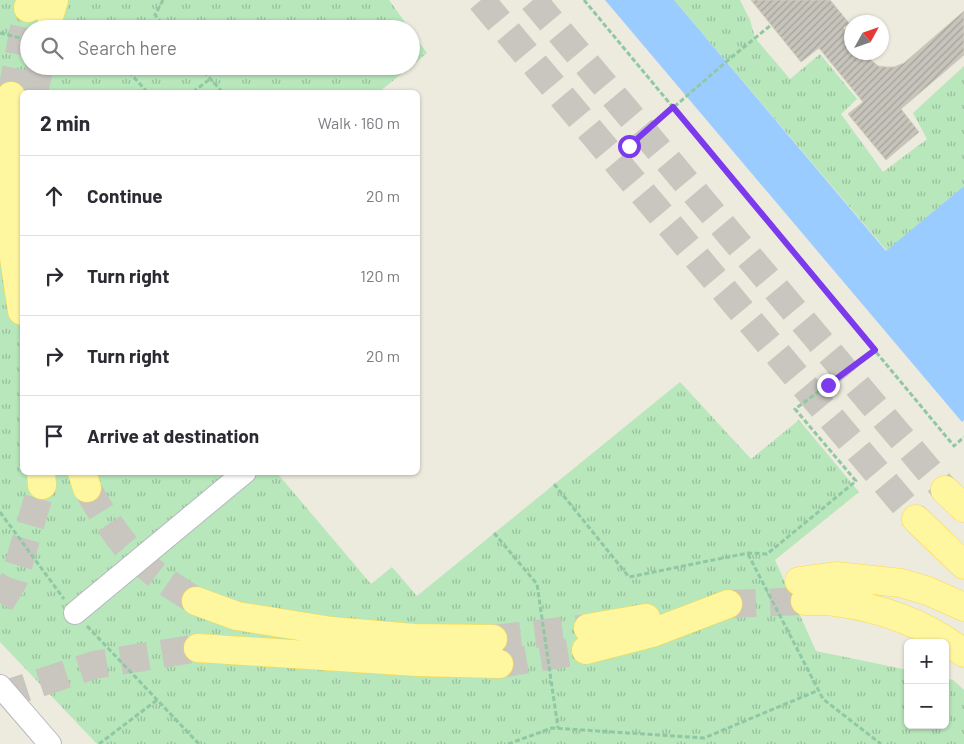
<!DOCTYPE html>
<meta charset="utf-8">
<style>
body{margin:0;font-family:Barlow,sans-serif;background:#f2f2f3;color:#2b2b33}
.controls{position:absolute;right:15px;bottom:15px;display:grid;overflow:hidden;border-radius:8px;box-shadow:0 1px 4px #0004}
.controls button{width:45px;height:45px;display:grid;place-items:center;padding:0;border:0;border-bottom:1px solid #e1e1e2;background:#fff;color:#2b2b33;font:25px sans-serif}
.compass{position:absolute;left:844px;top:15px;width:45px;height:45px;border-radius:50%;background:#fff;box-shadow:0 1px 4px #0004;rotate:50deg}
.stop{position:absolute;width:15px;height:15px;margin:-11px;border:4px solid #7c3aed;border-radius:50%;background:#fff}
.stop.end{background:#7c3aed;border-color:#fff;box-shadow:0 1px 5px #0008}
.list{margin:0;padding:0;list-style:none}
h2{display:flex;justify-content:space-between;align-items:center;height:65px;margin:0;padding:0 20px;font-size:21px}
h2 small{font-size:16px;font-weight:400;color:#7c7c81}
.list li{display:grid;grid-template-columns:32px 1fr auto;gap:15px;align-items:center;box-sizing:border-box;height:80px;padding:0 20px;border-top:1px solid #e1e1e2}
.list b{display:block;font-size:19px;white-space:nowrap}
.list em{font-size:16px;font-style:normal;color:#7c7c81}
.icon{flex:none;width:28px;height:28px;fill:none;stroke:currentColor;stroke-width:2;stroke-linecap:round;stroke-linejoin:round}
.map{position:relative;flex:none;width:964px;height:744px;overflow:hidden}
.search{position:absolute;background:#fff;box-shadow:0 1px 4px #0004;left:20px;top:20px;width:400px;height:55px;display:flex;align-items:center;gap:12px;box-sizing:border-box;padding:0 18px;border-radius:28px;color:#7c7c81;font-size:19px}
.panel{position:absolute;background:#fff;box-shadow:0 1px 4px #0004;left:20px;top:90px;width:400px;height:385px;border-radius:8px}
.map>svg:first-child{display:block}
.park{fill:url(#park-tufts)}
.water{fill:#9bccff}
.building{fill:url(#building-hatch);stroke:#d2ccbc}
.lines{fill:none;stroke-linecap:round;stroke-linejoin:round}
.major-tunnel{stroke:#c8c6bf;stroke-width:28;stroke-dasharray:28 14;stroke-linecap:butt}
.minor-casing{stroke:#b6b9bf;stroke-width:24}
.major-casing{stroke:#ffd945;stroke-width:29}
.path{stroke:#90c8a4;stroke-width:3;stroke-dasharray:5 2.5;stroke-linecap:butt}
.minor{stroke:#fff;stroke-width:22}
.major{stroke:#fff7a0;stroke-width:28}
.route{stroke:#7c3aed;stroke-width:6}
</style>
<div class="map">
<svg width="964" height="744" viewBox="0 0 964 744">
<defs>
<pattern id="park-tufts" width="24" height="20" patternUnits="userSpaceOnUse" patternTransform="scale(1.25)"><rect width="24" height="20" fill="#b7e7bb"/><path d="M3 7l-1-3M5 7V3M7 7l1-3M15 17l-1-3M17 17v-4M19 17l1-3" fill="none" stroke="#98be9b"/></pattern>
<pattern id="building-hatch" width="6" height="6" patternUnits="userSpaceOnUse" patternTransform="scale(1.25)"><rect width="6" height="6" fill="#c7c4bb"/><path d="M-1 1l2-2M0 6l6-6M5 7l2-2" fill="none" stroke="#a4a29b"/></pattern>
</defs>
<rect width="100%" height="100%" fill="#edeade"/>
<path class="park" d="M0 0H389L410 29H29V66H411L379 92H22V472L277 473 371 584 392 567 417 596 680 382 751 459 799 420 859 492 775 560 816 651 908 670V725H945V678L953 680 964 690V744H97L0 642Z
M674 0H740L750 20 755 38 790 79 820 54 857 99 841 114 883 172 927 139 913 113 964 66V186L887 251Z
M411 31 427 53 411 66Z"/>
<path class="water" d="M605 0H674L886 251 964 186V420L962 422Z"/>
<path class="building" d="M751 0H830L849 23 843 28 852 38V52H864L871 60 878 66 886 67H894L904 63 964 11V55L901 109 919 132 886 160 848 114 863 102 819 48 801 62Z"/>
<g class="lines">
<path class="major-tunnel" d="M481 0 916 519
M533 0 945 490
M34 92 40 66
M11 96 28 8
M87 488C101 512 116 537 136 557 154 575 175 588 196 601
M0 603 14 580 42 485
M728 604 805 601
M493 639 588 628
M499 664 586 650
M0 696 94 665 198 648"/>
<defs>
<path id="minor" d="M75 613 245 472
M0 686 50 744"/>
<path id="major" d="M28 8 31 0
M50 14 54 0
M11 96 6 157 10 231 22 311
M41 472 42 485
M82 472 87 488
M945 490 964 508
M916 519 964 565
M799 581 836 576 901 583 928 591 964 607
M196 601 237 616 331 631 414 638 493 639
M805 601C815 601 826 601 836 602 882 608 927 625 964 653
M588 628 646 618
M198 648 417 662 499 664
M586 650 652 633 728 604"/>
</defs>
<use href="#minor" class="minor-casing"/>
<use href="#major" class="major-casing"/>
<path class="path" d="M163 0 155 15 167 29
M584 0 954 446 964 437
M0 33 29 40
M124 66 147 92
M199 66 222 92
M193 92 210 79
M629 146 727 61 771 25
M554 484 629 577 748 553 767 554 856 481 795 409 875 350
M0 512 64 599
M494 533 537 584 558 728
M748 554 823 699 881 744
M87 626 199 744
M99 744 157 700
M508 744 552 728 704 738 819 690"/>
<use href="#minor" class="minor"/>
<use href="#major" class="major"/>
</g>
<g class="lines">
<path class="route" d="M629 146 673 107 875 350 828 385"/>
</g>
</svg>
<div class="controls">
<button>+</button>
<button>−</button>
</div>
<svg class="compass" viewBox="-18 -18 36 36"><path d="M0-13l5 13h-10z" fill="#e53935"/><path d="M0 13l5-13h-10z" fill="#7c7c81"/></svg>
<div class="stop" style="left:629px;top:146px"></div>
<div class="stop end" style="left:828px;top:385px"></div>
<div class="search"><svg class="icon" aria-label="search" viewBox="0 0 24 24"><circle cx="10" cy="10" r="6"/><path d="M15 15l6 6"/></svg>Search here</div>
<section class="panel">
<h2>2 min<small>Walk · 160 m</small></h2>
<ul class="list">
<li><svg class="icon" aria-label="ahead" viewBox="0 0 24 24"><path d="M12 20V5M6 11l6-6 6 6"/></svg><div><b>Continue</b></div><em>20 m</em></li>
<li><svg class="icon" aria-label="right" viewBox="0 0 24 24"><path d="M7 20v-9h11M14 6l5 5-5 5"/></svg><div><b>Turn right</b></div><em>120 m</em></li>
<li><svg class="icon" aria-label="right" viewBox="0 0 24 24"><path d="M7 20v-9h11M14 6l5 5-5 5"/></svg><div><b>Turn right</b></div><em>20 m</em></li>
<li><svg class="icon" aria-label="arrive" viewBox="0 0 24 24"><path d="M6 21V4h12l-3 4 3 4H6"/></svg><div><b>Arrive at destination</b></div></li>
</ul>
</section>
</div>
